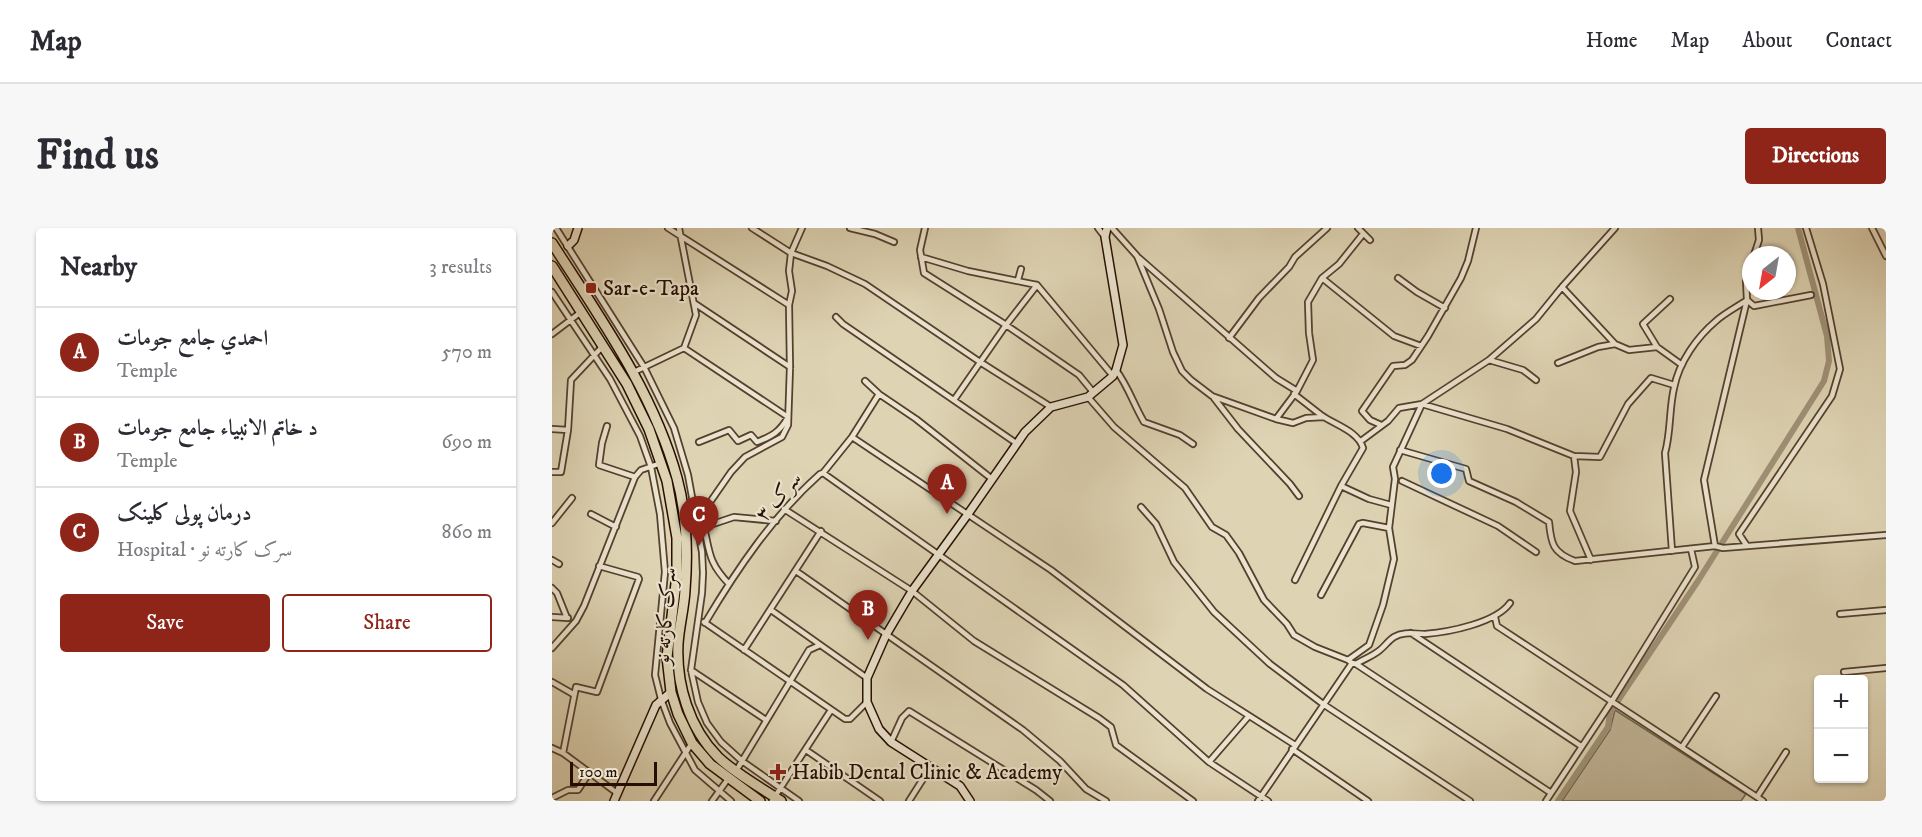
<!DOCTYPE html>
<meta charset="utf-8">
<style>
body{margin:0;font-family:"IM FELL DW Pica",Amiri,serif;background:#f7f7f7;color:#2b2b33}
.controls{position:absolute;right:18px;bottom:18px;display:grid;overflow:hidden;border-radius:6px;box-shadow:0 2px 4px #0004}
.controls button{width:54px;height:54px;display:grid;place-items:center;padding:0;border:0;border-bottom:2px solid #e1e1e2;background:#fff;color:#2b2b33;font:30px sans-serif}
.compass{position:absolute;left:1190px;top:18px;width:54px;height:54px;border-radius:50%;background:#fff;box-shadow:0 2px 4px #0004;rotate:211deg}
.scale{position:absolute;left:18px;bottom:15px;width:87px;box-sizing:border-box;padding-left:6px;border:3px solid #260f00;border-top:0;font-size:16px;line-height:21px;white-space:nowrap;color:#260f00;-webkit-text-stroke:4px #eae3ce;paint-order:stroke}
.you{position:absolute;left:890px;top:246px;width:21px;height:21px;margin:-15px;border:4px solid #fff;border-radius:50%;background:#1a73e8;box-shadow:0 0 0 9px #1a73e833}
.badge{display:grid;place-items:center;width:39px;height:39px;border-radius:50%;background:#8f2418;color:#fff;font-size:20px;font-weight:700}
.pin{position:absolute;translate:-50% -50px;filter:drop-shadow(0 2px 3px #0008)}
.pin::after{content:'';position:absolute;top:32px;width:21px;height:18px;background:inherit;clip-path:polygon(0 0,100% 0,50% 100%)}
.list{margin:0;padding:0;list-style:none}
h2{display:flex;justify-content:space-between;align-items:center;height:78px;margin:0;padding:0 24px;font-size:26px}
h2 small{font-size:20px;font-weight:400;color:#7c7c81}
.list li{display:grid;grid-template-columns:39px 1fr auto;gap:18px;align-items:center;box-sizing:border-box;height:90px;padding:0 24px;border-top:2px solid #e1e1e2}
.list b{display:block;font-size:22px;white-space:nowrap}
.list p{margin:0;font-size:20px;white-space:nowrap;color:#7c7c81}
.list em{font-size:20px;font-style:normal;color:#7c7c81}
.actions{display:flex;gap:12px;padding:18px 24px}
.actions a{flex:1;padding:14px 0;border:2px solid #8f2418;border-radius:6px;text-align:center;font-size:21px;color:#8f2418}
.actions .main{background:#8f2418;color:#fff}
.map{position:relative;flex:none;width:1334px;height:573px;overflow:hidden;border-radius:6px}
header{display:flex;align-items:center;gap:36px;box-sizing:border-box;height:84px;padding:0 30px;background:#fff;border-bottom:2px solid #e1e1e2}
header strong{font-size:28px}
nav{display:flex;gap:33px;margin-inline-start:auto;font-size:21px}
.intro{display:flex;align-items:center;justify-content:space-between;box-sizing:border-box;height:144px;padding:0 36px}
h1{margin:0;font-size:42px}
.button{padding:15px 27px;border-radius:6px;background:#8f2418;color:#fff;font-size:21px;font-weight:700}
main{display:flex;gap:36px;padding:0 36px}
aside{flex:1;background:#fff;border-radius:6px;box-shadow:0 2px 4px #0004}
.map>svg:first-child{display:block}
.green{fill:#bfb395;stroke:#72614a;stroke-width:1.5}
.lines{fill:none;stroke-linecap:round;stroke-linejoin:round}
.canal{stroke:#9f9177;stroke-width:6}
.street-casing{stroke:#54402d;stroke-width:8}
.secondary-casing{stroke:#260f00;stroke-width:10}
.highway-casing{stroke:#260f00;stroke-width:12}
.street{stroke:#eae3ce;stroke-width:4.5}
.secondary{stroke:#eae3ce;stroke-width:7}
.highway{stroke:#ded4b4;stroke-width:9}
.poi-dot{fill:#8f2418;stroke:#eae3ce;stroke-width:2}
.labels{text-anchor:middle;stroke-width:4.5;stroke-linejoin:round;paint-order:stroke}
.poi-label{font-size:21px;fill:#260f00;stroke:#eae3ce;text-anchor:start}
.street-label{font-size:21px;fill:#260f00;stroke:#eae3ce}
</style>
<header>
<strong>Map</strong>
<nav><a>Home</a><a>Map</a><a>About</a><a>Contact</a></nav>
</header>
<div class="intro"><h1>Find us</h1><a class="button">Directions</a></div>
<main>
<aside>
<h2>Nearby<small>3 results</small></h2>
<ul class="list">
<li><span class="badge">A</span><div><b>احمدي جامع جومات</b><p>Temple</p></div><em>570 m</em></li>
<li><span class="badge">B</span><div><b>د خاتم الانبیاء جامع جومات</b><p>Temple</p></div><em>690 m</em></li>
<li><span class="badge">C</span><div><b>درمان پولی کلینک</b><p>Hospital · سرک کارته نو</p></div><em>860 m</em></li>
</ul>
<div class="actions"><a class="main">Save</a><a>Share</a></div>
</aside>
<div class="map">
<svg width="1334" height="573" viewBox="0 0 1334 573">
<rect width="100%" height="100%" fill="#ded4b4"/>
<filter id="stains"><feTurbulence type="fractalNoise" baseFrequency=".00333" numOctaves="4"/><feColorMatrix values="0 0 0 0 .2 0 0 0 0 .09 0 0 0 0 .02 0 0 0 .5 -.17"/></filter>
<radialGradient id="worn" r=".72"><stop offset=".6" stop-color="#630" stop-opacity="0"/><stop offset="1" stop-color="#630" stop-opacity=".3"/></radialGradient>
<path class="green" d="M1063 482 1194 566 1189 573H1010L1058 502Z"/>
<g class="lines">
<path class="canal" d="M1006 573 1056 499 1058 485 1063 477 1146 353 1272 153 1277 133 1275 108 1246 0"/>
<defs>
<path id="street" d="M4 0 92 139 122 200 136 247 150 324 151 345 150 365 139 442 146 474 155 495 169 514 190 533 247 573
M116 0 237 77
M200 0 239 25 275 38 313 56 428 134 499 179
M298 0 323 6 342 14
M373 0 368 22 372 45 454 97 527 147 541 164
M546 0 553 9
M560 0 585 28 607 81 621 124 630 143 639 152 660 168 724 191 741 195 754 190 772 189
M806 0 818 12
M1320 0 1334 28
M1202 27 1207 12 1206 0
M369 29 416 43 485 57 561 148
M587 30 724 150 745 163
M770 50 842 108 869 118
M846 50 865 64 893 80
M466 52 469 41
M1010 59 1063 116
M0 64 58 151 88 208 99 239 108 286 113 344 103 447 109 471 118 495 143 542 179 573
M1118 71 1091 96 1105 119 1130 137
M142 75 238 139
M284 89 291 96 464 215
M0 106 29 84
M677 110 707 70 737 39 743 29 775 0
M132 120 236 189C228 204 220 208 205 214L199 207 186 213 177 202 147 214
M937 132 971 142 984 152
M1006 135 1046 119 1063 116 1077 122 1105 119
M564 142C576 158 582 177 592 194L628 207 641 216
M82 144 132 120 144 87 127 0
M313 153 327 166 364 191 440 251
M742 166C751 173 760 180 769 187 783 197 806 203 811 220L789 258 743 352
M536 169 562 199 633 260 660 299 674 307 687 325 712 372 735 396 742 407 763 419 796 432
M662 170 686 201 738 256 747 268
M402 172 454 97 485 57
M724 191 745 163 761 132 757 105 756 74 770 50 787 36 811 6
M829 197 818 192 810 183 841 138 853 137 860 132 876 108 909 50 916 33 924 0
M55 198 50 215 47 237 83 249
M0 201 16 202
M300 209 499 342 655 461 743 517
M809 213 836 193 847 180 870 176 937 132 984 91 1010 59 1063 0
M848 222 914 241 917 253 964 274 997 294C999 316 1001 325 1023 333L1163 318 1171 320 1334 307
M1022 228 1024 244 1018 283 1039 332
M0 244H9L16 202 19 152 50 119
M271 245 571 457 657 534 716 573
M850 253 946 298 984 324
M789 258 817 271 839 277
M589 279 604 296 622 334 662 384 718 436 771 476 918 573
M232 281 360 363 422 413 547 490 559 499 564 517 641 573
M39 286 64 299
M144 291 154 280 179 244 193 229 230 209 236 197 238 139 237 77 240 63 237 43 239 25 250 0
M0 295 20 270
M152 299C158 326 157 335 177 356
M134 300 152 299 182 289 224 293
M1163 318 1152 252 1195 72 1194 53 1199 38
M1195 318 1187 306 1280 168 1288 141 1271 56 1254 0
M1120 323 1113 225C1119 204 1117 181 1122 160 1127 134 1145 109 1164 93 1173 85 1185 79 1195 72L1202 78 1259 67
M0 332 7 336
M244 343 471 502 508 533 534 561 554 573
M0 360 5 365 15 390
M769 367 807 296 811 295 837 300
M219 382 315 450
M1288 386 1334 382
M0 389 16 390
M943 389 945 398 1211 573
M152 394 293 491H298L315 474
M153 395C185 341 221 288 268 246L271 245 300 209 327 166
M859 405 1029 518
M0 420 24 393 32 378 83 249 89 242 109 235
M192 422 269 303
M800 435 796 432 817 417 831 377 842 331 837 300 843 251 841 239 870 176 955 201 1022 228 1048 229 1076 176 1099 150 1122 157
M804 436 999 565
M139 442 214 492
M1292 444 1334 440
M0 454 21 466
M339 514 350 490 357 483 484 562 498 573
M1130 519 1164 468
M0 520 11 525 65 565
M740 521 816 573
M254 522 328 573
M11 525 24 459 45 464 87 351 86 349 47 338
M657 534 696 489
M184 543 257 422 268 417
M1205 569 1234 524
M0 570 16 562H26L37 545
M102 573 140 515
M160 573 176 551
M220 573 279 482
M357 573 378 540
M706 573 800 435 804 436C812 431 821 428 828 422 833 418 837 412 842 409 852 403 862 406 873 406 897 404 944 395 958 375
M994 573 1060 473 1143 339 1139 321"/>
<path id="secondary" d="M16 18 22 12 26 0
M62 573 104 477 119 464
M418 573 408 558 339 514 327 501 315 474V450L334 407 360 363 416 286 473 204 499 179 536 169 561 148 564 142 571 117 553 9 555 0"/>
<path id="highway" d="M0 15C48 90 101 163 125 250 135 287 136 324 133 362 132 381 127 398 126 416 124 456 137 500 166 529 184 546 208 559 229 573
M0 38 75 156 97 201 115 253 125 310V347L115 429 119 464 126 486 140 515 158 536 208 573"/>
</defs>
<use href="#street" class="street-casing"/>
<use href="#secondary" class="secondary-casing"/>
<use href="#highway" class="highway-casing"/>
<use href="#street" class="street"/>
<use href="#secondary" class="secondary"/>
<use href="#highway" class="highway"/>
</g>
<g class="poi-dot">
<rect x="33" y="54" width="12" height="12" rx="3"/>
<path d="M223 535h6v6h6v6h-6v6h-6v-6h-6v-6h6z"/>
</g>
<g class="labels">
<g class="poi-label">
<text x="51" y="67">Sar-e-Tapa</text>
<text x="240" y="551">Habib Dental Clinic &amp; Academy</text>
</g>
<g class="street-label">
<text transform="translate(226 268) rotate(-49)" y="7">سرک ۳</text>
<text transform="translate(113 388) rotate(-86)" y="7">سرک کارته نو</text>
</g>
</g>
<rect width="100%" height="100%" filter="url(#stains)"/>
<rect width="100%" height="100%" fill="url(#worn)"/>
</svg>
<div class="controls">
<button>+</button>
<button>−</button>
</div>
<svg class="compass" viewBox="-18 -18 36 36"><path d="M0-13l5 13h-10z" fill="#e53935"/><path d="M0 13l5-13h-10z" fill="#7c7c81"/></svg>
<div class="scale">100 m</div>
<div class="you"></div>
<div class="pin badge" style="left:395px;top:286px">A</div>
<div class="pin badge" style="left:316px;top:412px">B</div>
<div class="pin badge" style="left:147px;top:318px">C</div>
</div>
</main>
